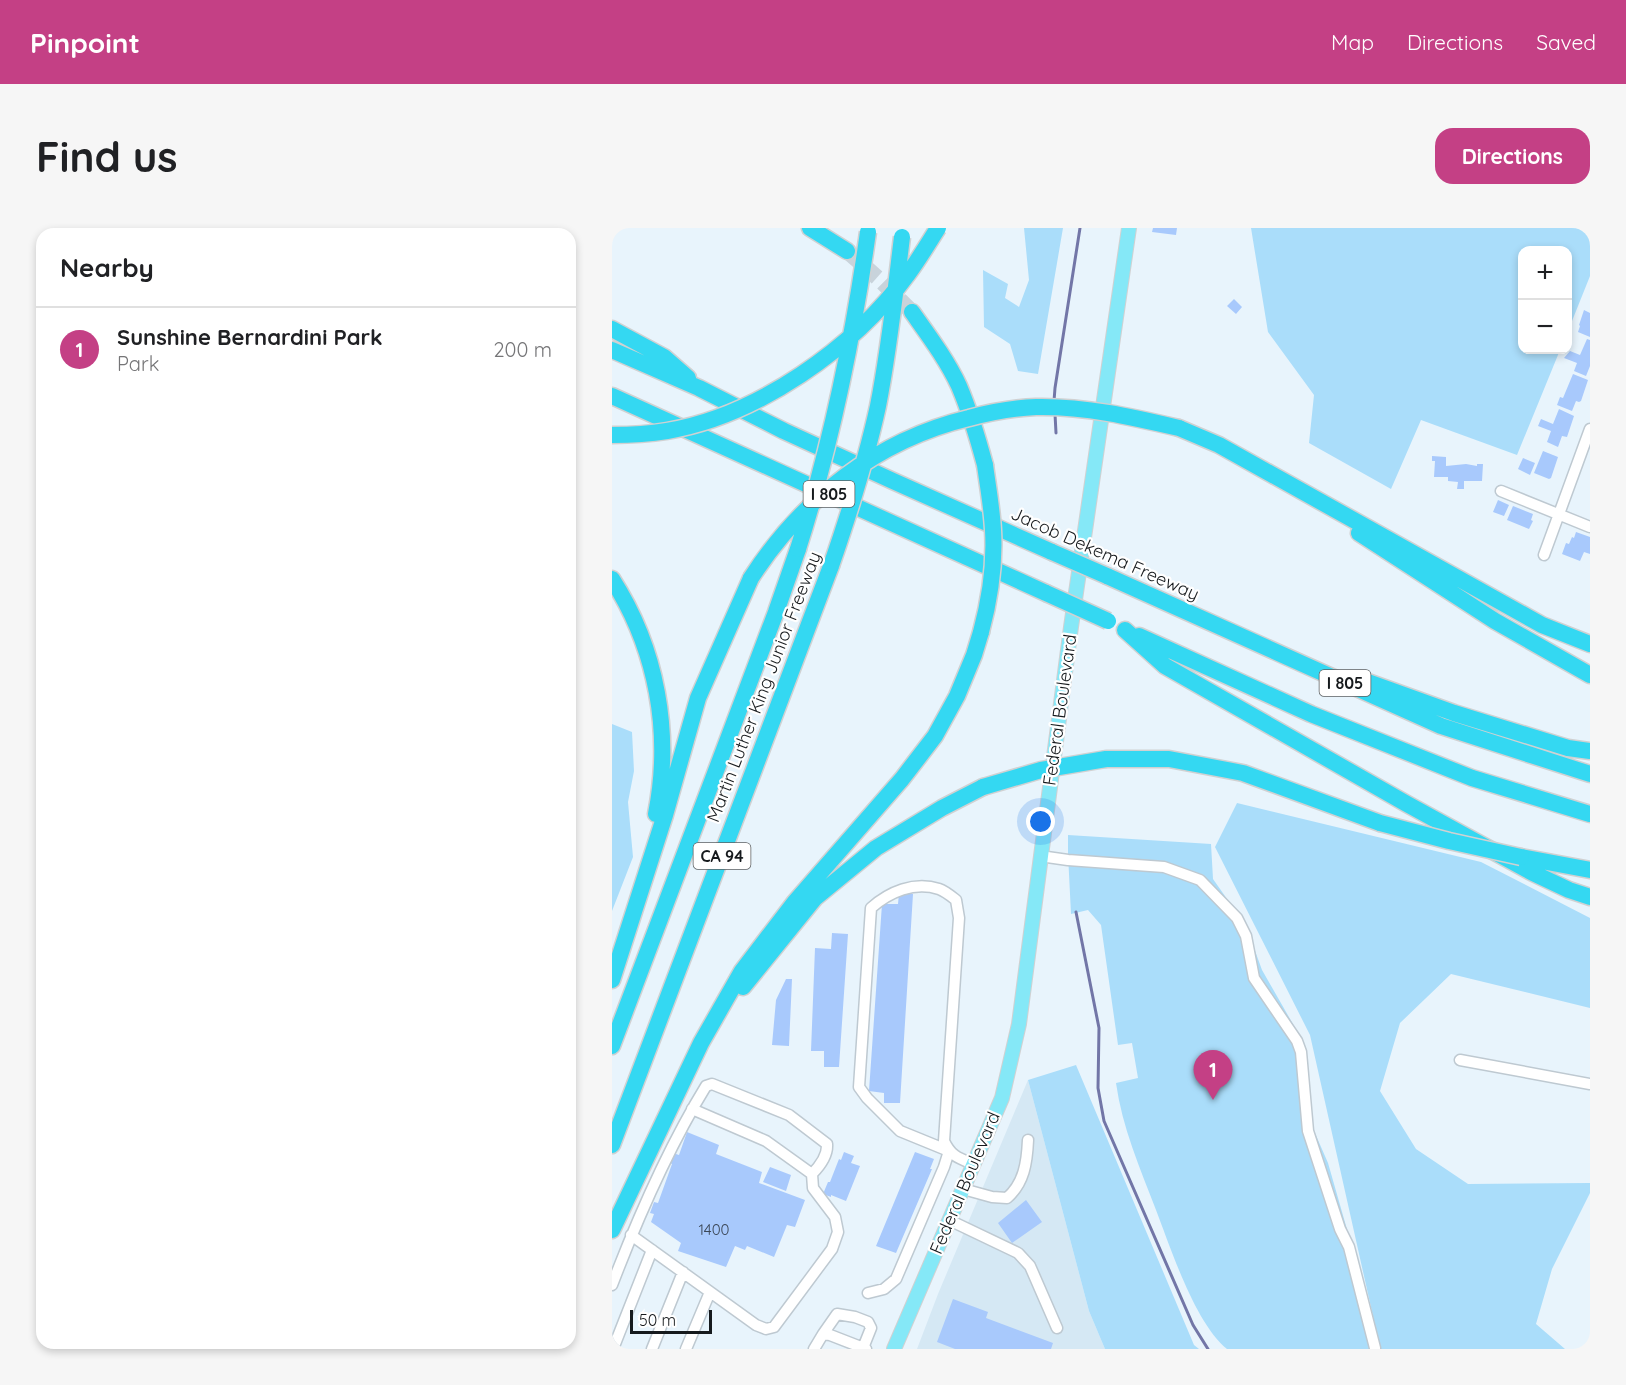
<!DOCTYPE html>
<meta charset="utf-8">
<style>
body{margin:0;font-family:Quicksand,sans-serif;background:#f6f6f6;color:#202124}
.controls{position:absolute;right:18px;top:18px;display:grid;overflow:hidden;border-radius:12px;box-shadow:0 3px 9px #0003}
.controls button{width:54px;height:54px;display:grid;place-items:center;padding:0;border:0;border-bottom:2px solid #e0e0e0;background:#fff;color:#202124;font:30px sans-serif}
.scale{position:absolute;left:18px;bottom:15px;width:82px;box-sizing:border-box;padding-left:6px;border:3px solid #161a1d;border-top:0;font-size:16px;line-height:21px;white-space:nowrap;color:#161a1d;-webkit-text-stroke:4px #fff;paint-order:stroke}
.you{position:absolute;left:429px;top:594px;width:21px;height:21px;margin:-15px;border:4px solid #fff;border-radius:50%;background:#1a73e8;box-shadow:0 0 0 9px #1a73e833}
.badge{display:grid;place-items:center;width:39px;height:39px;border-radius:50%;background:#c44085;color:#fff;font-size:20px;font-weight:700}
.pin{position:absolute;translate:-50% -50px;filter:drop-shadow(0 2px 3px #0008)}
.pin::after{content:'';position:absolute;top:32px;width:21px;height:18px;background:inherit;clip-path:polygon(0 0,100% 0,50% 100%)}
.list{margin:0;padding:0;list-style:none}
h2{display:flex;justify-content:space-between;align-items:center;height:78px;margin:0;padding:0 24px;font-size:26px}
h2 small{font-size:20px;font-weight:400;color:#757577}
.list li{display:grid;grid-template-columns:39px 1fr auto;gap:18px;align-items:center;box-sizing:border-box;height:84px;padding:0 24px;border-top:2px solid #e0e0e0}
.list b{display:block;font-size:22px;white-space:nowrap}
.list p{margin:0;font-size:20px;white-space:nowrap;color:#757577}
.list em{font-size:20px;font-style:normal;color:#757577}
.map{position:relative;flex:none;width:978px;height:1121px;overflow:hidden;border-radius:18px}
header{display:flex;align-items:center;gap:36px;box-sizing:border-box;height:84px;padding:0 30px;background:#c44085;color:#fff}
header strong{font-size:28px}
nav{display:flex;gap:33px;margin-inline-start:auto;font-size:21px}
.intro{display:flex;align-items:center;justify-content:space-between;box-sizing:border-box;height:144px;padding:0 36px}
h1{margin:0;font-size:42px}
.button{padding:15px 27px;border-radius:18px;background:#c44085;color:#fff;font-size:21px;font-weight:700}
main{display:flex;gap:36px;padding:0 36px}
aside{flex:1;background:#fff;border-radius:18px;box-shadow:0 3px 9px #0003}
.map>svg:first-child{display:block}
.built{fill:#d5e8f4}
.green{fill:#aaddfa}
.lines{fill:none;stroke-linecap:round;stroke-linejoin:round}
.stream{stroke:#7276a7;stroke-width:3}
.building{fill:#a8c9fc}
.highway-tunnel{stroke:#c8d3db;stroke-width:16;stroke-dasharray:16 8;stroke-linecap:butt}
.minor-casing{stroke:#bec9d1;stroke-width:13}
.major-casing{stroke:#d0d1d2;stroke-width:16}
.highway-casing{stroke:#d0d1d2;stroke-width:19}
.minor{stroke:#fff;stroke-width:10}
.major{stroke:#85e8f7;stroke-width:14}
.highway{stroke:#34d8f2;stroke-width:16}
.highway-bridge-casing{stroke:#d0d1d2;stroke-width:19;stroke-linecap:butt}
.highway-bridge{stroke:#34d8f2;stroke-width:16}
.labels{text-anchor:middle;stroke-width:4.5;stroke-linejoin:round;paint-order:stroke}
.number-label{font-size:15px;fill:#3a4655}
.shield{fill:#fff;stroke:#5c5f61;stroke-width:1.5}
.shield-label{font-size:16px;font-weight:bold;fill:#161a1d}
.street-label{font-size:18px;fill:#161a1d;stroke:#fff}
</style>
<header>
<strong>Pinpoint</strong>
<nav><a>Map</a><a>Directions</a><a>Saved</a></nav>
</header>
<div class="intro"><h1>Find us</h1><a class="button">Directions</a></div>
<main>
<aside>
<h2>Nearby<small></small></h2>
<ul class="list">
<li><span class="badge">1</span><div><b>Sunshine Bernardini Park</b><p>Park</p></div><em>200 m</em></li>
</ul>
</aside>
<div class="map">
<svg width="978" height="1121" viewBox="0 0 978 1121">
<rect width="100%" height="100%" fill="#e8f4fc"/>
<path class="built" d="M416 852 477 1083 493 1121H305L326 1066Z"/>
<path class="green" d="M412 0H451L426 146 406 143 398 116 372 99 371 42 396 56 393 70 407 79 417 52Z
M639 0H978V48L956 103V22H910V122H948L905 227 809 192 779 261 697 215 702 167 656 104Z
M0 496 20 504 22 543 16 574 21 629 0 683Z
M625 575 869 634 978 690V780L839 746 788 795 768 863 804 921 856 956 978 955V965L940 1041 924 1096 953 1121H615C583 1095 559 1021 544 982 528 940 510 899 504 855L526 850 520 815 506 817 489 697 476 682 459 686 456 626V607L599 616 601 651 634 698 650 742 693 817 696 889 716 935 765 1106 698 807 603 619Z
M464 837 582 1117 587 1121H493L477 1083 416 852Z"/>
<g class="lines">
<path class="stream" d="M442 173 443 160 468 0
M443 186 444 205
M464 684 487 800 486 860 492 893 581 1097 596 1121"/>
</g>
<path class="building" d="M541 0H565L564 7 540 4Z
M622 71 630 79 624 86 615 78Z
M972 82 978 85V109L966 104 968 98 967 97Z
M975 111 978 112V138L974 148 962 143 965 135 952 130 958 123 968 127Z
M961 146 976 152 969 173 967 174 964 173 960 183 945 177 948 169 951 170Z
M947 181 962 188 955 209 950 208 946 219 935 214 939 203 926 198 929 191 941 196Z
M931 223 946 229 939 250 937 251 922 245Z
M820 228 834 229V238L854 236 865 238V236H871L870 253H852V261H845L846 254 836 253V249H822L823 233H820Z
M911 230 923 235 918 247 906 241Z
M886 272 897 277 892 288 881 284Z
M901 278 921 286 919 292 921 293 917 301 895 292Z
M964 304 978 309V326L972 324 968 333 950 326 954 315 957 316 960 309 962 310Z
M287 665 301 666 288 875H272V865L257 863 270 676H286Z
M220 705 236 706 227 839H212V823H199L203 720 219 721Z
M174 751H180L177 818 160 817 164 772Z
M75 904 107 917 104 926 150 944 147 955 193 972 183 999 175 997 162 1029 135 1018 133 1022 123 1018 114 1039 66 1023 69 1015 39 994 42 986 38 985 42 974 46 975 60 936 58 935 61 925 67 927Z
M232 924 242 928 239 935 248 938 234 973 219 967V969L211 966 216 954H218L227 931 229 932Z
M303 924 322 931 318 941H320L284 1025 264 1018Z
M158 939 179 947 174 963 151 954Z
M414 972 430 994 400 1015 386 995Z
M341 1071 376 1084 374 1090 441 1115 439 1121H343L325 1114Z"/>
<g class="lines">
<path class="highway-tunnel" d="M235 23 268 52 300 84"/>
<defs>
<path id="minor" d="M889 263 978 299
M932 327 978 201
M428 628 456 632 552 639 588 652 625 690 634 708 642 750 685 813 689 824 696 903 728 1001 737 1019 763 1120
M848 832 978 856
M80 881 154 913 200 946
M351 961 380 969 395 970C412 955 415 935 416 912
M337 992 406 1025 418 1038 445 1100
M0 1057C26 989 56 920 94 858L100 856 177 887 215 916C216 928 208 938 200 946L201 960 223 989 226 1004 220 1021 162 1099 154 1101 144 1097 19 1007
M256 1065 272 1061 284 1051 332 939 337 923 288 903 255 870 247 859 259 680C277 664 302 653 327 661 333 663 339 668 344 672L347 690 332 913C339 928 346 930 361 936
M211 1106 225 1086 243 1089 256 1094 259 1100 251 1120
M1 1121 40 1022
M40 1121 71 1044
M74 1121 98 1064
M202 1121 211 1106 218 1107 254 1121"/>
<path id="major" d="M282 1121 390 870 407 796 459 399 517 0"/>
<path id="highway" d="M198 0 235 23
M300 84C317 108 335 132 347 158 358 184 366 211 373 237
M0 101 52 129 76 150
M0 122 87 160 172 203 281 253 440 324
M0 168 434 365
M567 200 607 217 930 397 978 416
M747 305 883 393 978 447
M495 348 829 498 978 546
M0 351C45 421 60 505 44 586
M513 402 553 438 795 576 921 645 957 662 978 669
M527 408 699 486 860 550 978 586
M753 453 842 485 956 520 978 523
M494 531H557L631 545 768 595
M909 629 978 642
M0 752 53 587 86 470 139 350
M131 759 203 670 264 620 330 580 371 559
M0 818 164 384 186 321
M0 917 219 338
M0 1002 89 815 130 743 182 675 290 551 323 508 345 468 362 427 369 404"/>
</defs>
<use href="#minor" class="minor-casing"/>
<use href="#major" class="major-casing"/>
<use href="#highway" class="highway-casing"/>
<use href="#minor" class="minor"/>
<use href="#major" class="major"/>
<use href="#highway" class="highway"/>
<defs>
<path id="highway-bridge" d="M0 207C18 207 37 206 55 203 145 188 242 120 296 46 307 31 316 16 326 0
M186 321C219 217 241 111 256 4
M440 324 495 348
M219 338C237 286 254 233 266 178 277 123 283 66 290 9
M139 350C190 271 265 212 357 190 379 184 401 180 424 179 473 178 520 189 567 200
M434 365 496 393
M369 404C378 371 383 336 381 302 380 281 376 259 373 237
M371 559 429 542 494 531
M768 595 837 613 909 629"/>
</defs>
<use href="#highway-bridge" class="highway-bridge-casing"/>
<use href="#highway-bridge" class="highway-bridge"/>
</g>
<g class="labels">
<g class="number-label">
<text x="102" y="1007">1400</text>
</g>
<g class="shield">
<rect x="191.5" y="253" width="51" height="26" rx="4.5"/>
<rect x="707.5" y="442" width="51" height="26" rx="4.5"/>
<rect x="81.5" y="615" width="57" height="26" rx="4.5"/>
</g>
<g class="shield-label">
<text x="217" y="272">I 805</text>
<text x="733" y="461">I 805</text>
<text x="110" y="634">CA 94</text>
</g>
<g class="street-label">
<text transform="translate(493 326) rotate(24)" y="6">Jacob Dekema Freeway</text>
<text transform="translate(152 459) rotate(-69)" y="6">Martin Luther King Junior Freeway</text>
<text transform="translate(448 482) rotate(-82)" y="6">Federal Boulevard</text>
<text transform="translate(353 955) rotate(-67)" y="6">Federal Boulevard</text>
</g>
</g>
</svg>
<div class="controls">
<button>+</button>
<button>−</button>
</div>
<div class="scale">50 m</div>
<div class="you"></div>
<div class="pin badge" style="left:601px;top:872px">1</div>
</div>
</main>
